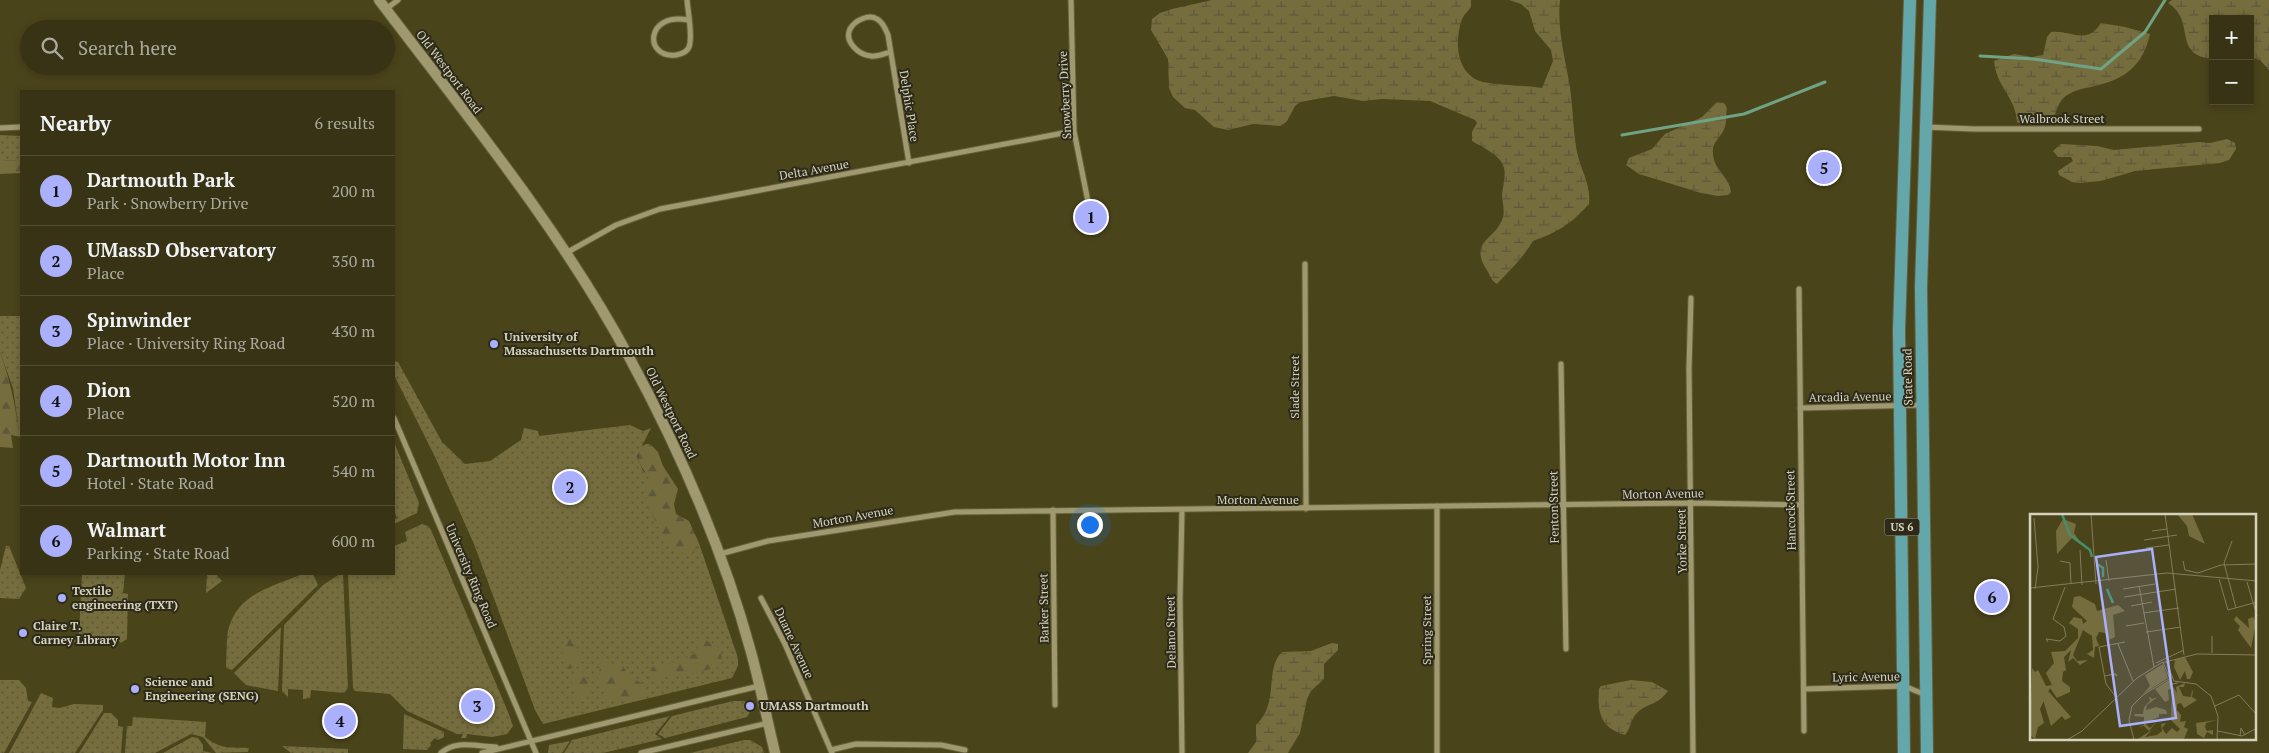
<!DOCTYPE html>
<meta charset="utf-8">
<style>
body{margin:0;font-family:"PT Serif",serif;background:#433f22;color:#f1f3f6}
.controls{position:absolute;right:15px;top:15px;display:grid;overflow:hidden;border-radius:0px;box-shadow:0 2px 8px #0003}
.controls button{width:45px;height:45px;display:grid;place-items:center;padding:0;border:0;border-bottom:1px solid #524e34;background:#383314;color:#f1f3f6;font:25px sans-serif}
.you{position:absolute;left:1089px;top:524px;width:18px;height:18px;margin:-12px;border:4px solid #fff;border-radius:50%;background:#1a73e8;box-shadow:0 0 0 8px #1a73e833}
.badge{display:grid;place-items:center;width:32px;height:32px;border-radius:50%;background:#aab0fb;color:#111;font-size:16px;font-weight:700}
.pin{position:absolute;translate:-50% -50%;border:2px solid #fff;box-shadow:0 1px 5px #0006}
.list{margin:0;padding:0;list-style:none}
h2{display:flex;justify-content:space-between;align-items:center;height:65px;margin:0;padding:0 20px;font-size:21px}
h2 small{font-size:16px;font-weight:400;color:#abaaa0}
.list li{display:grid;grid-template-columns:32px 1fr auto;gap:15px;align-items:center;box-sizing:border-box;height:70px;padding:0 20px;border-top:1px solid #524e34}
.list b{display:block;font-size:19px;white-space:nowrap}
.list p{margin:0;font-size:16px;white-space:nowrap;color:#abaaa0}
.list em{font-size:16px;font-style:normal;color:#abaaa0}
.icon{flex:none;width:28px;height:28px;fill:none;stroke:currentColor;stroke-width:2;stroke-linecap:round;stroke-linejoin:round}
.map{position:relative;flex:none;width:2269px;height:753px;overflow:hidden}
.search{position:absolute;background:#383314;box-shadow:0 2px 8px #0003;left:20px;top:20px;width:375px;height:55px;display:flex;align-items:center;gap:12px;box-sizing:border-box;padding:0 18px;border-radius:28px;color:#abaaa0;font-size:19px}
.panel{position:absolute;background:#383314;box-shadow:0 2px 8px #0003;left:20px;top:90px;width:375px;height:485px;border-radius:0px}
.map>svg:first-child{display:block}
.grass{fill:url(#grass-dots)}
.forest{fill:url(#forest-firs)}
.wetland{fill:url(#wetland-marsh)}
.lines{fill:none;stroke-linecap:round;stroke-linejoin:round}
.stream{stroke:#70a384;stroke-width:3}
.minor-casing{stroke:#65603c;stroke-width:7}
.secondary-casing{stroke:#65603c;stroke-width:12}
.primary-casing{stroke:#65603c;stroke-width:14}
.minor{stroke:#a0996f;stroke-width:5}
.secondary{stroke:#a0996f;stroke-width:10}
.primary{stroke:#63a7aa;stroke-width:12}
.poi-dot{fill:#aab0fb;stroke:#2d2a19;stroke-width:2}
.labels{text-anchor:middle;stroke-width:4;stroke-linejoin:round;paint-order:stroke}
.shield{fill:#2d2a19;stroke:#a3a08c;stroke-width:1}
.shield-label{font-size:11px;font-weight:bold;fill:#d6d3bd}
.street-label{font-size:12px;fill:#d6d3bd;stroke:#2d2a19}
.poi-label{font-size:12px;font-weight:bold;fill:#d6d3bd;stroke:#2d2a19;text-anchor:start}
.inset-river{fill:none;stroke:#458f6b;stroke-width:2.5}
.inset-road{fill:none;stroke:#827d5c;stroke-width:1}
.view{fill:#aab0fb;fill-opacity:0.15;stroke:#aab0fb;stroke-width:2.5}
.inset-edge{fill:none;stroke:#d6d3bd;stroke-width:2.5}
</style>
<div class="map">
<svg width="2269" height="753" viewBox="0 0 2269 753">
<defs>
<pattern id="grass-dots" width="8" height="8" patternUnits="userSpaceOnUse" patternTransform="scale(1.25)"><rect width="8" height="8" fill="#756d3d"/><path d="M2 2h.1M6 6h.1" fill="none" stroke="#5d583b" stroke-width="1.8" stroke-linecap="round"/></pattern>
<pattern id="forest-firs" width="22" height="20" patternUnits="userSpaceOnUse" patternTransform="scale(1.25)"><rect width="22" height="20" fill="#756d3d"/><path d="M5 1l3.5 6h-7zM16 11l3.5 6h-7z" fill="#5d583b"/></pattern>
<pattern id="wetland-marsh" width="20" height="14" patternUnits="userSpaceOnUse" patternTransform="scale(1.25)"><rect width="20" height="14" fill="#756d3d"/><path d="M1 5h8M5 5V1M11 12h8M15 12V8" fill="none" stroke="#5d583b"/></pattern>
</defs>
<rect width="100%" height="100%" fill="#4a441b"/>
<path class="grass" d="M0 135 21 136V160L0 161Z
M0 316H21V437L11 435 19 431 13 388 0 352Z
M394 361 398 362 442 442 465 464 490 461 521 440 524 428 538 431 539 436 630 425 643 431 651 428 637 456 643 471 648 475 691 555 699 543 738 658V666L732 678 543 724 535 710 474 544 436 459 394 375Z
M394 442 419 503 417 513 394 524V520L397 518 394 511Z
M422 524 428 526 431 530 508 712 513 726 507 734 492 737 467 734 466 738H461L463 734H457L407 711 390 694 355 691 353 688 348 574H394V546L407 541 405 532Z
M6 546H9L26 588 19 599 0 598V570Z
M82 574H125L123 593 128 594 127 639 121 643 118 640 104 639V642L82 638 81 643 74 642 75 634H79Z
M207 574H216L222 581 206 593Z
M303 574H313L318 585 232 670 226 668 227 638 230 636 227 637C233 595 268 588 303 574Z
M340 574H343L348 688 344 693 311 690 310 698 303 699V690L288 689V697L282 691 284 625 323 585Z
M281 627 278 691 246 685 234 673Z
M0 680H19L26 688 28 701 32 702 4 753H0Z
M41 693 53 698 52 707 60 708 74 704 103 705V710L75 753H9Z
M733 701H744L750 705 751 710 747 717 665 738 658 734 672 716Z
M104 713H111L118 720V726L123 727 121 753H79Z
M404 714 444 732V737L438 740 435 738 430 743 431 745 427 750 403 749Z
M670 716 655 734 662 739 603 753H564L572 740Z
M133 717 206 722 205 737C222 750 229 747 249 748L248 752 216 753 203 737 191 734 155 753H125L127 726H132Z
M192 737 198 738 203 745V751L212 753H163Z
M744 740H750L762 747 764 753H690Z
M570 741 562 753H548L549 745Z
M282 746 348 749V753H291Z"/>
<path class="forest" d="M21 160V173L0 174V161Z
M0 352C10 380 15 403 19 432L11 435 13 448 0 447Z
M646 444H650L658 452 663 466 678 489 674 504 676 514 689 521 699 543 691 555 671 550C661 532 639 497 649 478 642 467 636 462 639 448Z
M572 638 581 661 574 668 568 669 562 652 563 642Z
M700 639C716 642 726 651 720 667L651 682 649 675 652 667 679 661 696 653Z
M602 658H608L614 666 622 664 628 675 644 685 646 698 607 701 597 676 600 669 598 664Z
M582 671 587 680 590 695 583 701 578 702 572 685V675Z"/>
<path class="wetland" d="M1212 0H1471V7C1468 11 1464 15 1462 19 1454 41 1456 75 1483 82 1502 86 1523 85 1542 88L1553 61 1551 50 1535 31 1529 11 1521 4 1509 0H1560C1557 29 1565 58 1570 87 1573 109 1573 131 1577 152 1581 171 1591 184 1589 204 1571 224 1558 232 1533 241 1522 259 1511 269 1497 284 1491 280 1491 278 1488 272 1467 240 1496 241 1503 217 1505 211 1502 201 1502 194 1503 185 1506 176 1504 168 1502 156 1482 147 1472 141V132L1477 123 1475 120 1430 101 1382 99 1363 101 1334 96 1300 102 1295 106 1287 121 1281 126 1253 124 1228 130 1214 127 1195 110 1185 108 1173 97 1169 88 1168 59 1151 30 1152 19 1160 13 1172 9Z
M2172 0H2269V70L2260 60 2250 58V19H2213V59C2171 55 2197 21 2168 3Z
M2101 23 2125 27 2150 34C2143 65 2126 79 2095 86 2087 88 2077 89 2069 94 2049 105 2065 125 2032 124 2026 124 2022 124 2017 122 2016 98 1996 86 1994 61L2014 54 2032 57 2043 55 2047 37 2051 32C2072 30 2086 46 2101 23Z
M1717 102 1724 103C1729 109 1726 111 1726 117 1727 135 1714 138 1713 149 1711 169 1730 176 1731 192L1728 195 1718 196 1701 193 1639 174 1626 165 1629 158 1652 149 1665 134 1702 117Z
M2227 139 2235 143 2236 149 2229 160 2220 163 2135 171 2101 181 2079 183 2072 182 2059 175 2058 171 2073 161 2071 157H2058L2053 151 2061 144 2097 146 2114 150 2199 142 2210 143Z
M1332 643 1338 644V650L1324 664V679L1311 691 1307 699 1300 733 1288 753H1248L1256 742V725C1280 703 1264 669 1282 652L1311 651Z
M1631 680 1652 682 1668 691C1655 707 1652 701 1639 711 1631 717 1631 728 1625 735 1601 728 1597 713 1599 689L1601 686Z"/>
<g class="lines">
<path class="stream" d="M1980 56 2034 59 2101 69 2145 32 2165 0
M1622 135 1744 114 1825 82"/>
<defs>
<path id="minor" d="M687 0C688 12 693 37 689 47 687 52 682 54 676 55 644 59 645 12 688 20
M1071 0 1074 131 1091 217
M386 9 398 0
M890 52C884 54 877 57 871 56 859 55 844 42 850 29 855 20 869 14 877 19 883 22 886 30 888 35L909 163
M1925 127 1974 129H2199
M0 128 21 127
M566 253 616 225 660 209 1074 131
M1305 264 1306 509
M1799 289 1804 731
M1691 298 1689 368 1693 753
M1561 364 1566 649
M1800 408 1921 405
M394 418 536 753
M1437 506V753
M1053 510 1055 705
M1182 510 1180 600 1182 753
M720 554 768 541 955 512 1691 503 1801 505
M761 598 785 644 832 753
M1804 689 1904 686 1926 695
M831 750 856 744 941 745 965 750
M441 753C457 739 477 747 496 747
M482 753 759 686
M641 753 768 723"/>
<path id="secondary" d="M379 0C466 115 560 229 629 357 680 451 723 549 751 652 760 685 767 719 775 753"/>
<path id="primary" d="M1904 753 1899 330 1910 0
M1927 753 1921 288 1930 0"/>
</defs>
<use href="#minor" class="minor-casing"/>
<use href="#secondary" class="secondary-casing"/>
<use href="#primary" class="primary-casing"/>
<use href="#minor" class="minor"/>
<use href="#secondary" class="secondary"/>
<use href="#primary" class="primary"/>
</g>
<g class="poi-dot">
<circle cx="494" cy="344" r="5"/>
<circle cx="62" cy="598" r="5"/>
<circle cx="23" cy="633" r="5"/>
<circle cx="135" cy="689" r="5"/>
<circle cx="750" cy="706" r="5"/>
</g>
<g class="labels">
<rect class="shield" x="1884.5" y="518.5" width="35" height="17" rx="4"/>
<g class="shield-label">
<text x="1902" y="531">US 6</text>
</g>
<g class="street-label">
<text transform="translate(449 72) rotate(53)" y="4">Old Westport Road</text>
<text transform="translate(1065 95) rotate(-93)" y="4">Snowberry Drive</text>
<text transform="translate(909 106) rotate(81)" y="4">Delphic Place</text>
<text x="2062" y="123">Walbrook Street</text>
<text transform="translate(814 170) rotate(-10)" y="4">Delta Avenue</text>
<text transform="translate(1908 377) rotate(-91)" y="4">State Road</text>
<text transform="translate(1295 387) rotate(-90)" y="4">Slade Street</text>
<text transform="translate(1850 397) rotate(-1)" y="4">Arcadia Avenue</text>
<text transform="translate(671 413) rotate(64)" y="4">Old Westport Road</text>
<text transform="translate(1663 494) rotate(-1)" y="4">Morton Avenue</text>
<text x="1258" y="504">Morton Avenue</text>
<text transform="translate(1554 507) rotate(-91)" y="4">Fenton Street</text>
<text transform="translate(1791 510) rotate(-91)" y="4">Hancock Street</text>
<text transform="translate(853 517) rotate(-10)" y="4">Morton Avenue</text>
<text transform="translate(1682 541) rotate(-91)" y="4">Yorke Street</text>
<text transform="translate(471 576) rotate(67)" y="4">University Ring Road</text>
<text transform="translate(1044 608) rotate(-91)" y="4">Barker Street</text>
<text transform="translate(1427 630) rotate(-90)" y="4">Spring Street</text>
<text transform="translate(1171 632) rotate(-91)" y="4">Delano Street</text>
<text transform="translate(794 643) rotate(65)" y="4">Duane Avenue</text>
<text transform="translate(1866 677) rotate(-1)" y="4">Lyric Avenue</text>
</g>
<g class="poi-label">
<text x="504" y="341">University of<tspan x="504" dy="14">Massachusetts Dartmouth</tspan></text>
<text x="72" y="595">Textile<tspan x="72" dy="14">engineering (TXT)</tspan></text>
<text x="33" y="630">Claire T.<tspan x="33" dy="14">Carney Library</tspan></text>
<text x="145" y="686">Science and<tspan x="145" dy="14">Engineering (SENG)</tspan></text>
<text x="760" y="710">UMASS Dartmouth</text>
</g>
</g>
<g transform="translate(2030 514)">
<rect width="226" height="226" fill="#4a441b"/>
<path d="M133 150 138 164 113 180 120 172 115 161ZM139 166 147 179 146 173 155 169 154 173H149L153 182 161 183 162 176 163 177 162 183 167 186 154 194 151 189 147 190V196L151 201 150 208 156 207 154 213 158 215 154 225 106 226 122 216 115 223 127 221 132 217 131 210 136 209 132 214 136 220 142 214 147 218 150 215 141 206 142 174 138 176 139 186 135 188 125 175ZM119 182 122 185 128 183 117 191 116 196 126 193 136 196 137 200H129V203L115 209 120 214 128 206 119 217 114 212 108 213 114 211V203L104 202 105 200H113L114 193 120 187ZM187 206 176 209 175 213 177 217 183 216V221L177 218 174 224 167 220 166 209Z" fill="#756d3d"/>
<path d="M147 0H162L175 30 159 22 157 12ZM33 5 46 10 44 19 53 32 42 24 27 40 26 17ZM50 82 65 90 67 97 88 91 95 97 83 101 85 123 79 126 75 119 69 118 66 124 69 132 65 133 64 144 57 140 63 136 62 122 53 116 43 141 47 147 58 146 50 151 43 144 38 148 41 136 34 143 36 156 33 158 32 167 40 173V178L27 184 20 174 10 195 14 209 8 213 5 225 0 221 2 154 5 158 8 156 16 172 22 171 16 159 24 149 21 138 35 137 48 124V115L39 109 44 103 52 105 53 110 57 107 42 93 44 83ZM206 102 219 114 218 105 223 103 226 108 221 134 208 116 210 112 204 106ZM155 143 163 158 160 165H157L155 157 150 166 144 153 145 146Z" fill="#756d3d"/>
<path d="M19 178 41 203 35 206 32 202 21 212 11 179Z" fill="#756d3d"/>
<path class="inset-river" d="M32 0 40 21 60 36 62 43M67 50 73 54V63M77 75 83 89"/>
<path class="inset-road" d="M61 0 66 70M135 0 154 141M4 4 8 53 5 75M122 17 137 15M114 26 147 21M202 27 194 49 206 94M116 34 139 31M50 36 52 71M76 46 79 67M30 47 40 49 41 70M153 47 155 56 168 59 191 51 227 50M189 65 198 96 227 88M217 68 227 102M109 72 124 153M0 74 137 59 227 67M93 75 125 70M94 83 146 75M101 92 122 88M113 99 149 94M96 112 114 109M116 118 151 113M18 128 16 125 30 127 36 122 34 113 23 105 35 73M88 130 103 167M182 139V122M136 147 144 167 166 170 181 182 188 202 187 226M133 148 142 170 148 169M126 149 154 136M75 162 79 161 85 160H86L87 162 84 160M86 183 76 170 69 133 95 128M185 192 209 181 227 201M188 217 212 222 227 214M210 222 211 214 215 221M37 226 52 217 107 164 131 149 167 140 227 141M104 226 99 206 102 192 113 181 142 163"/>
<path class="view" d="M122 35 146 204 90 212 66 43Z"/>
<rect width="226" height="226" class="inset-edge"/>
</g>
</svg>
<div class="controls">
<button>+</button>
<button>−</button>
</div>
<div class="you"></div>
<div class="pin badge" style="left:1091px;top:217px">1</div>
<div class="pin badge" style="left:570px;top:487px">2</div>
<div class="pin badge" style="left:477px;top:706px">3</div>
<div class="pin badge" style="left:340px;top:721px">4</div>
<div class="pin badge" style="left:1824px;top:168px">5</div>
<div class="pin badge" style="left:1992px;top:597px">6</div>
<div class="search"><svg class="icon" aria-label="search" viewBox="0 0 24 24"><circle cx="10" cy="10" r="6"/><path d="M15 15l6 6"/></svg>Search here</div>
<section class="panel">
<h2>Nearby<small>6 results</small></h2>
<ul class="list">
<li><span class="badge">1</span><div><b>Dartmouth Park</b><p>Park · Snowberry Drive</p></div><em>200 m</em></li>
<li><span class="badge">2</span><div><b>UMassD Observatory</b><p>Place</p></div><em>350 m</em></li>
<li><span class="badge">3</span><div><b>Spinwinder</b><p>Place · University Ring Road</p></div><em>430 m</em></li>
<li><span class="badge">4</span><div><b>Dion</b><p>Place</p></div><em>520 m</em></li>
<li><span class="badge">5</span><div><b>Dartmouth Motor Inn</b><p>Hotel · State Road</p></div><em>540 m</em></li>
<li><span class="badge">6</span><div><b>Walmart</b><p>Parking · State Road</p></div><em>600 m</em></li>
</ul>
</section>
</div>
